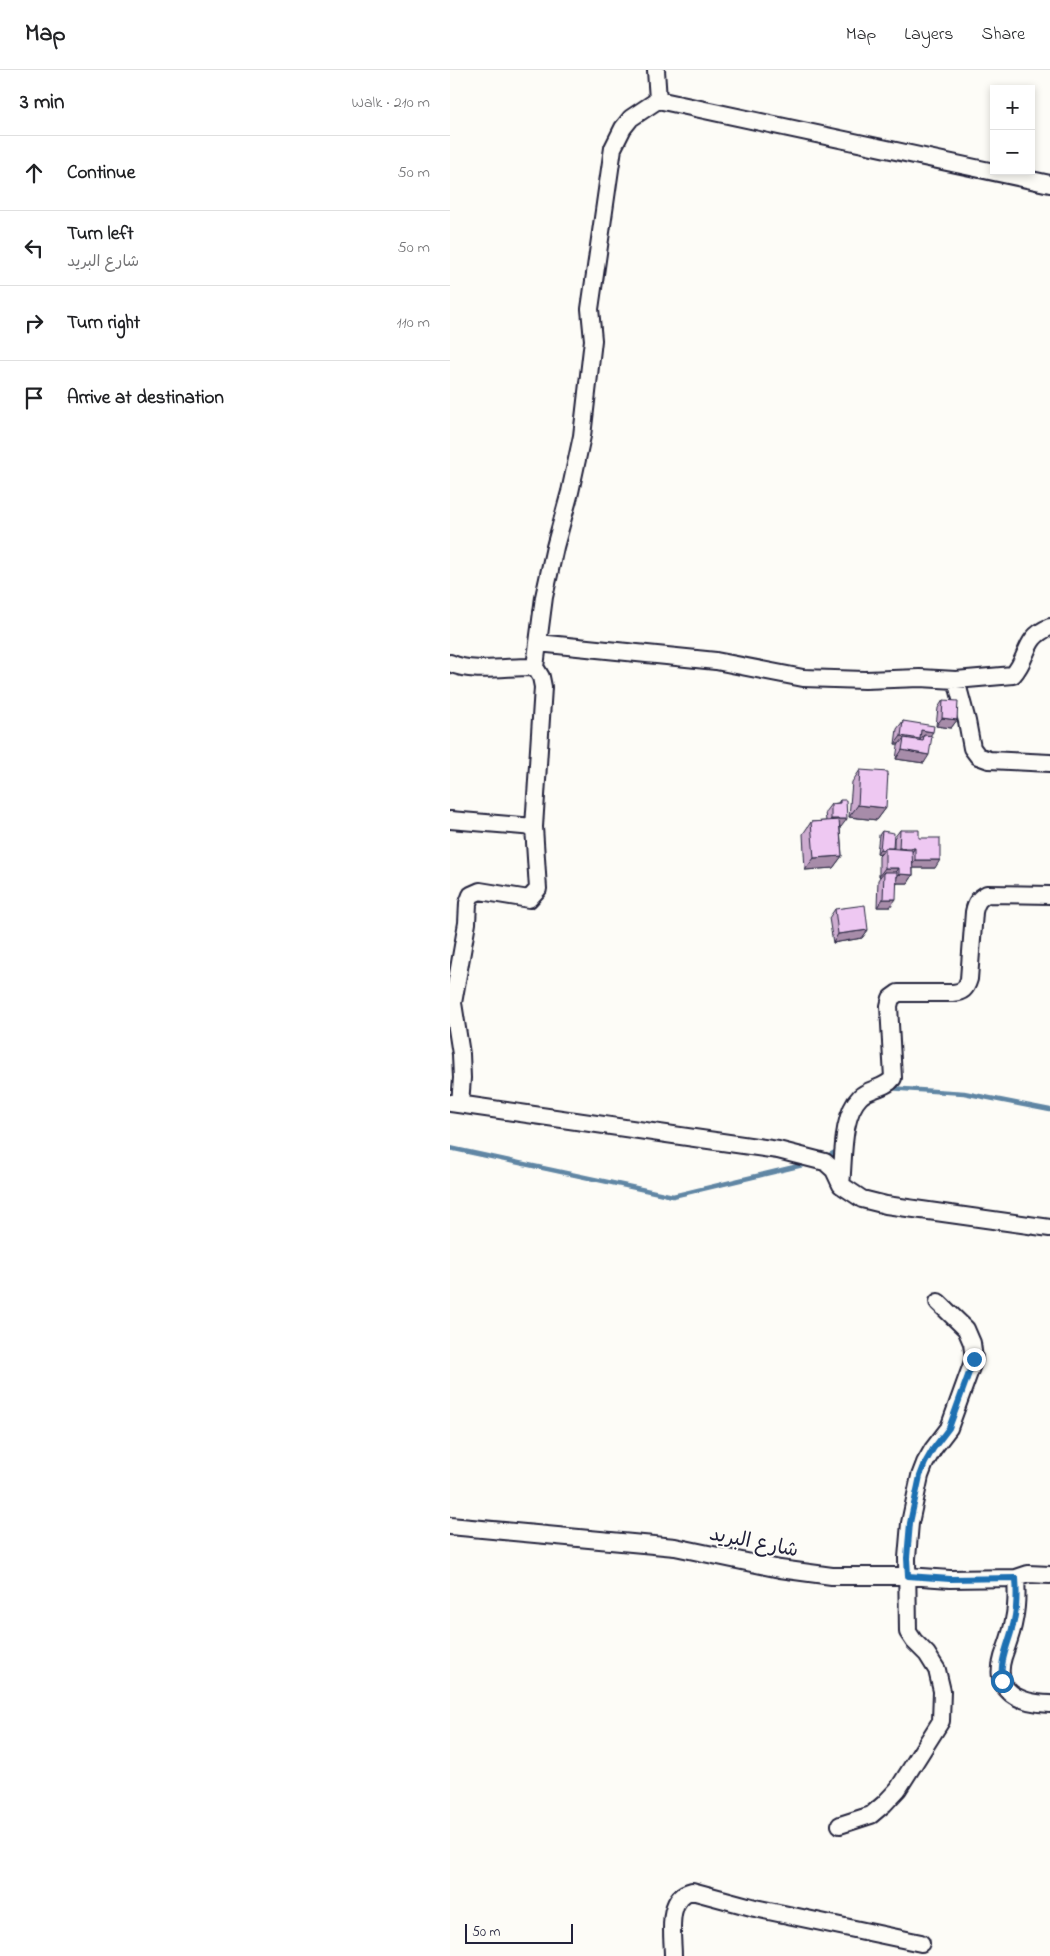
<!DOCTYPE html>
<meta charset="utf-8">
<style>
body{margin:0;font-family:"Indie Flower","Playpen Sans Arabic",sans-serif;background:#f2f2f2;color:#202124}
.controls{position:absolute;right:15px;top:15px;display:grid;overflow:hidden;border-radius:0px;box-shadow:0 2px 8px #0003}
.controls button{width:45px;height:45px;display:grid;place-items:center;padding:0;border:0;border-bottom:1px solid #e0e0e0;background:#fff;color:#202124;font:25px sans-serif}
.scale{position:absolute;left:15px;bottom:12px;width:108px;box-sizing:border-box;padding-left:5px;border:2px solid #22223b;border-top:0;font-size:14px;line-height:18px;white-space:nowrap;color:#22223b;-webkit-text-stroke:4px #fdfcf7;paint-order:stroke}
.stop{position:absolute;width:15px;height:15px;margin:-11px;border:4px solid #1f6fb2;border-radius:50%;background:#fff}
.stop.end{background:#1f6fb2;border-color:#fff;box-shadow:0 1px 5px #0008}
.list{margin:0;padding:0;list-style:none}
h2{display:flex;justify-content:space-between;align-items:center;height:65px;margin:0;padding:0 20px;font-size:21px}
h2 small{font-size:16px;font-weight:400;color:#757577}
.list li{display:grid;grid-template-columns:32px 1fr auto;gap:15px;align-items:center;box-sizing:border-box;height:75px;padding:0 20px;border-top:1px solid #e0e0e0}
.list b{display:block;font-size:19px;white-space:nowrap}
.list p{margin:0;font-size:16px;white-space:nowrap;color:#757577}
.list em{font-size:16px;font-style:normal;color:#757577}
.icon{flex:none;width:28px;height:28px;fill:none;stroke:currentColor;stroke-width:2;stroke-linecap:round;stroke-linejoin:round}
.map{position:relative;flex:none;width:600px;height:1886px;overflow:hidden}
header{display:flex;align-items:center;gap:30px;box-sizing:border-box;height:70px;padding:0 25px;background:#fff;border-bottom:1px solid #e0e0e0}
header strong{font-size:24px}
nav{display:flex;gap:28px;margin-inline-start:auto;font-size:18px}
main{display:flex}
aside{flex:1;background:#fff}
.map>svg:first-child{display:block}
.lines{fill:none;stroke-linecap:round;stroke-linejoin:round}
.stream{stroke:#6086a4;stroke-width:4.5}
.street-casing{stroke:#22223b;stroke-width:20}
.street{stroke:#fdfcf7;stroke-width:16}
.wall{fill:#cdacd0;stroke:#22223b}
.shaded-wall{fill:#a78ca9;stroke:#22223b}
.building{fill:#eec8f2;stroke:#22223b}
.route{stroke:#1f6fb2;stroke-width:6}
.labels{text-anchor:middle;stroke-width:4;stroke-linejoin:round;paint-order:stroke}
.street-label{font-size:20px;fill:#22223b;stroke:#fdfcf7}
</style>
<header>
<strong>Map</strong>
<nav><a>Map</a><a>Layers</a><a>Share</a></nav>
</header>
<main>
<aside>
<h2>3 min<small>Walk · 210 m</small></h2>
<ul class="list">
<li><svg class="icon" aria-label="ahead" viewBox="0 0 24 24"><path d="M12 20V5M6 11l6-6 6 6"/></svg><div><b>Continue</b></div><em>50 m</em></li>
<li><svg class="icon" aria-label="left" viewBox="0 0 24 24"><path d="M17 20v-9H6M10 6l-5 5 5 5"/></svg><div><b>Turn left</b><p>شارع البريد</p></div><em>50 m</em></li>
<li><svg class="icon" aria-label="right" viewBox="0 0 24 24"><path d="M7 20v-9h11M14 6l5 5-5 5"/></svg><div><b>Turn right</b></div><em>110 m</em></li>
<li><svg class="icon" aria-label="arrive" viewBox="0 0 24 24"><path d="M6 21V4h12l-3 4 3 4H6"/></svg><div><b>Arrive at destination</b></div></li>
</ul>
</aside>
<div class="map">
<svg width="600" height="1886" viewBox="0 0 600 1886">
<rect width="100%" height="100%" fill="#fdfcf7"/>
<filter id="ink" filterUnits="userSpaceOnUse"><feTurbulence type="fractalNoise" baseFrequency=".02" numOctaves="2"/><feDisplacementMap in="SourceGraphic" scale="10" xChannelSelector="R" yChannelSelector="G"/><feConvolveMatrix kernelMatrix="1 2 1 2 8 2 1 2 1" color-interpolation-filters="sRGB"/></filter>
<g filter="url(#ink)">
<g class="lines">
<path class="stream" d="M438 1018 514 1023 600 1040
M0 1078 223 1126 357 1094
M374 1088 389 1080"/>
<defs>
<path id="street" d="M206 0 208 30
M208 30 600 114
M88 573 266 591 353 608 415 610 470 608 506 610 563 605C580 586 573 568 600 557
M0 593C23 604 60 596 85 597
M506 610 517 651 522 678 528 686 539 690 600 693
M0 750 84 757
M1 1033 328 1080 375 1092 384 1100 391 1115 412 1129 436 1135 600 1158
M10 1034 12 1008 11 984 3 933 17 853 18 833 21 825 30 821 79 829 88 819 84 757 93 617 91 607 85 597 88 573 94 527 105 477 120 422 132 366 143 270 140 239 163 78 173 58 181 48 208 30
M391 1115C394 1089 391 1046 410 1027 419 1018 435 1019 443 1008L439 936 441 928 448 923H502C513 922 516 919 519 909L524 842C526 832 529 828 537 824L600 825
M0 1456 225 1477 330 1499 382 1506H458L500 1509 566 1508 578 1504 600 1505
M566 1508C567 1522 567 1536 564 1550 562 1563 557 1575 553 1587 542 1623 571 1633 600 1634
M390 1755 421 1745 434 1734 448 1719 491 1651 492 1621 487 1600 477 1584 464 1571 458 1562 457 1488 460 1453 470 1406 475 1393 483 1379 499 1358 524 1289 522 1273 516 1259 488 1232
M223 1886C223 1866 215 1827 242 1821L305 1838 471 1873"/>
</defs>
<use href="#street" class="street-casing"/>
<use href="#street" class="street"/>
</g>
<path class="wall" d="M493 630 507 650 501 658 486 656 488 638Z
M453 651 480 666 474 693 446 689 448 676 449 674H445L447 659Z
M410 700 436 738 427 750 399 747 402 712Z
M390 730 391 757H390L392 786 383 798 355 800 353 764 361 752 376 751 375 742 381 734 388 733Z
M450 760 469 768 485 798H463V805L458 813H447L440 837H427L428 810 430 807 429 806V786L431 784 427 783 429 765 432 761 443 778H444V768Z
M385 839 418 860 412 868 383 873 379 848Z"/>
<path class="shaded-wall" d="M492 648 507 650 501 658 486 656Z
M471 660 483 662 477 670 474 665 464 677 454 668 449 674H445L451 666Z
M452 680 479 685 474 693 446 689Z
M408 735 436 738 427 750 399 747Z
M381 749H397L391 757H376Z
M449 778H465L459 786H444Z
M430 779 434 780 431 784 427 783Z
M392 786 383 798 355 800 364 788Z
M465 790H490L485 798H459Z
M435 798H449L443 807 434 802 430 807 429 806Z
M449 804 463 805 458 813H443Z
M433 829H446L440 837H427Z
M418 860 412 868 383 873 388 864Z"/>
<path class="building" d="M493 630 508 631 507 650 492 648Z
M453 651 484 656 483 662 471 660 470 669 451 666Z
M474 665 482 666 479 685 452 680 454 668 473 671Z
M410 700 438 702 436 738 408 735Z
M390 730H396L397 749H381V734L390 733Z
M389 750 392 786 364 788 361 752Z
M450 760H469V768H490V790H465V778H449Z
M432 761 444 763 443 778H435L434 780 430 779Z
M435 778 462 780 463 805 449 804V798H435Z
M434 802H447L446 829H433Z
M415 835 418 860 388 864 385 839Z"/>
</g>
<g class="lines" filter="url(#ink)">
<path class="route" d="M524 1289 499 1358 483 1379 475 1393 470 1406 460 1453 457 1488 458 1506 500 1509 566 1508C567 1522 567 1537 564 1551 560 1571 549 1590 552 1611"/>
</g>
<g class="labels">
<g class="street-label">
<text transform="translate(304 1471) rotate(11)" y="7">شارع البريد</text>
</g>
</g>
</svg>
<div class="controls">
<button>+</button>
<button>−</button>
</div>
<div class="scale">50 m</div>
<div class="stop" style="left:552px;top:1611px"></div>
<div class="stop end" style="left:524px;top:1289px"></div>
</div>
</main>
